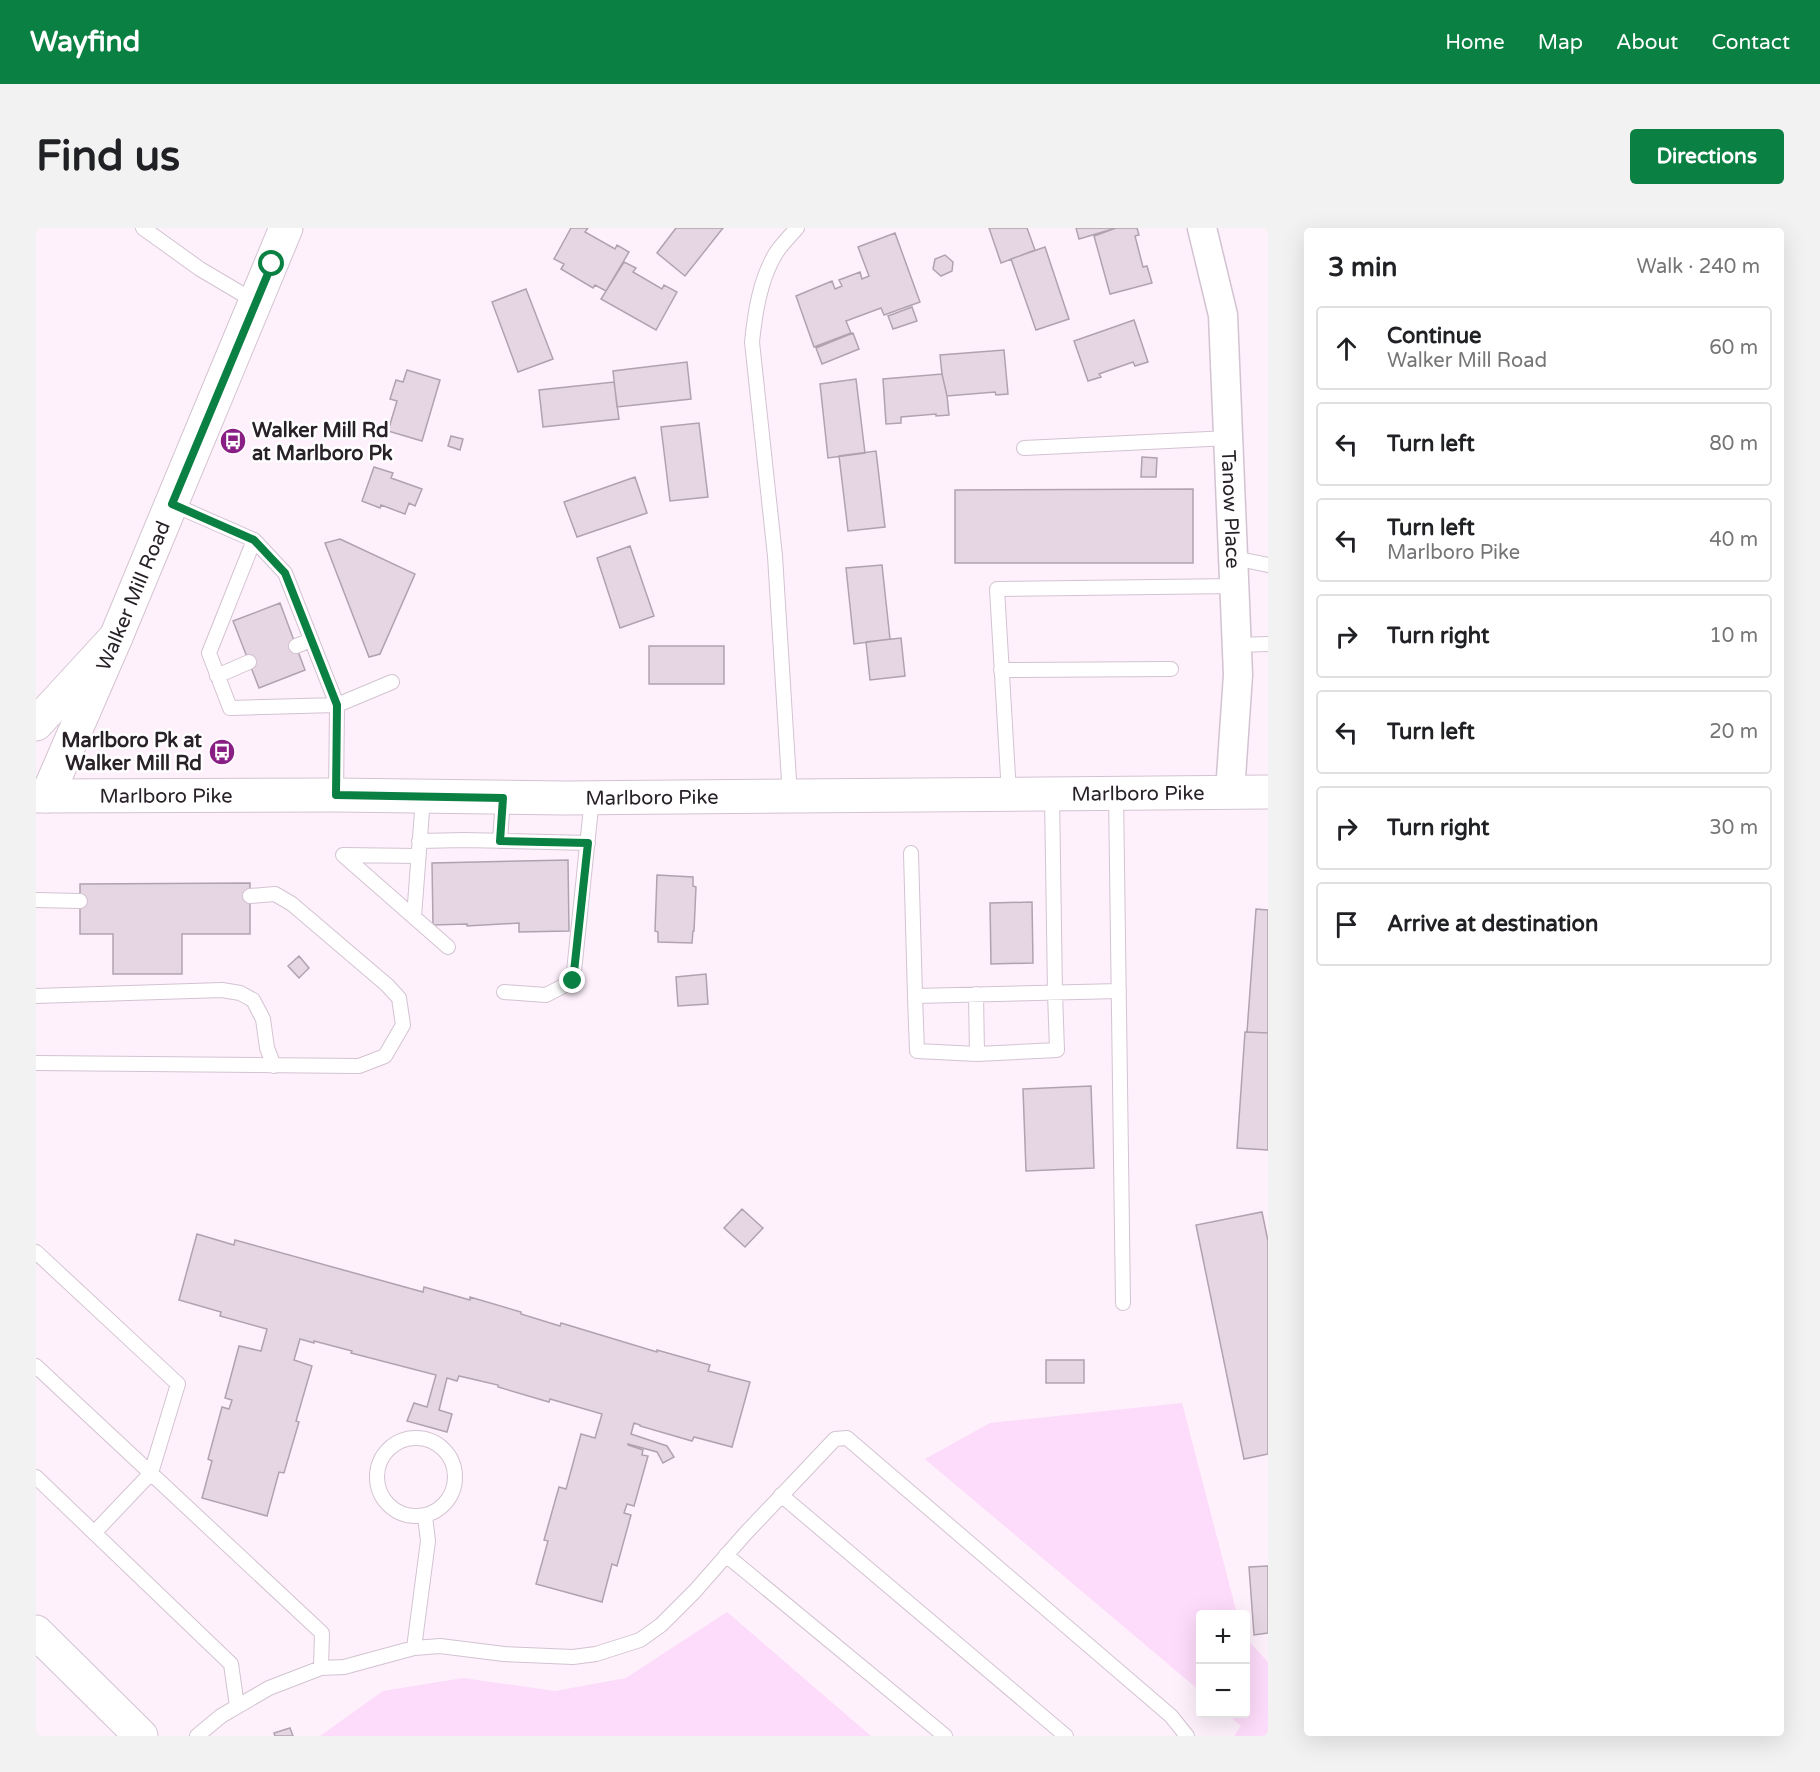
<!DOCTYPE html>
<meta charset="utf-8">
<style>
body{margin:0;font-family:"Varela Round",sans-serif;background:#f2f2f2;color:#202124}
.controls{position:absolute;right:18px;bottom:18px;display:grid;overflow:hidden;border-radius:6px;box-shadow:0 6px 24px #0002}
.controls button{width:54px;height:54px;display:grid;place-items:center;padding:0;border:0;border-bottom:2px solid #e0e0e0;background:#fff;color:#202124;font:30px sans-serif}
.stop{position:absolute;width:18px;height:18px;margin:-14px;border:4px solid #0b8043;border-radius:50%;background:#fff}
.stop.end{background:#0b8043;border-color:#fff;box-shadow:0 2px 6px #0008}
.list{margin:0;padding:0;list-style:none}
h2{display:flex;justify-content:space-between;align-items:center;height:78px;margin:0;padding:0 24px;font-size:26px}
h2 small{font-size:20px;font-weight:400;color:#757577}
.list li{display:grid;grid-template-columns:39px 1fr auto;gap:18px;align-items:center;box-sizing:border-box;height:84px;margin:0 12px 12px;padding:0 12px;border:2px solid #e0e0e0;border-radius:6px}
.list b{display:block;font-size:22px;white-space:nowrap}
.list p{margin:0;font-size:20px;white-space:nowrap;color:#757577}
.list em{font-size:20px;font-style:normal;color:#757577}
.icon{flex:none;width:33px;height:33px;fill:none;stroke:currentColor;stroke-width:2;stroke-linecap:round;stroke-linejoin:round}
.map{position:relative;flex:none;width:1232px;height:1508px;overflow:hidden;border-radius:6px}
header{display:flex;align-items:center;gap:36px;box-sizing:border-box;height:84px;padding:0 30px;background:#0b8043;color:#fff}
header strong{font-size:28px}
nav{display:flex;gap:33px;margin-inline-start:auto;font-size:21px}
.intro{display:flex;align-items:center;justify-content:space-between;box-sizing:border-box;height:144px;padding:0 36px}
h1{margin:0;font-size:42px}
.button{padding:15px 27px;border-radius:6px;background:#0b8043;color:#fff;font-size:21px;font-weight:700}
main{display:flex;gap:36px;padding:0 36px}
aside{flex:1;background:#fff;border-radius:6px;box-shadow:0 6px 24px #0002}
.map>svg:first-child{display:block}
.green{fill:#fddbfa}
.building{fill:#e6d6e4;stroke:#b1a2b0;stroke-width:1.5}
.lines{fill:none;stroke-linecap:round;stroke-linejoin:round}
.service-casing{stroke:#d3c3d1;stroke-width:16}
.minor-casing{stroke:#d3c3d1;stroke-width:31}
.tertiary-casing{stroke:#d3c3d1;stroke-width:35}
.secondary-casing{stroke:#d3c3d1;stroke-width:35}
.service{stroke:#fff;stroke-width:14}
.minor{stroke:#fff;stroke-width:28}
.tertiary{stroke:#fff;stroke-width:33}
.secondary{stroke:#fff;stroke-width:33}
.route{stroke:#0b8043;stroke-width:8}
.labels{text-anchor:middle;stroke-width:5;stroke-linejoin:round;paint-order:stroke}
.poi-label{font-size:20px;font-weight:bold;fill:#282228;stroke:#fff;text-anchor:start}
.street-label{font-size:20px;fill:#282228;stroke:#fff}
</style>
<header>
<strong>Wayfind</strong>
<nav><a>Home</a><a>Map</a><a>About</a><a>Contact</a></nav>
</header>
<div class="intro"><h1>Find us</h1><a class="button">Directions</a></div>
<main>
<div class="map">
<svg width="1232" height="1508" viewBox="0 0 1232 1508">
<rect width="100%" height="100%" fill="#fef1fc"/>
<path class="green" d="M1146 1175 1201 1386H1164V1463L889 1231 954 1195Z
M691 1384 835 1508H284L347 1463 427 1450 519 1463 590 1450Z
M1210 1410 1232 1434V1508H1198L1205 1498 1191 1486H1210Z"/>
<path class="building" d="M535 0H552L549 4 579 21 581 17 593 24 570 63 559 57 557 60 525 41 528 36 518 31Z
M640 0H687L649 48 621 25Z
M953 0H991L999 22 965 35Z
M1040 0H1080L1043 11Z
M1080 0H1101L1103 7 1099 8 1107 39 1111 38 1116 55 1074 66 1058 8Z
M859 5 884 74 848 87 845 80 810 93 815 105 778 119 760 68 796 53 799 61 806 58 803 52 824 44 826 51 833 48 822 19Z
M1009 19 1033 91 1000 102 975 31Z
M909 27 917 34 916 43 905 48 897 41 899 31Z
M588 34 600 40 597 44 626 61 628 57 641 64 620 102 565 71Z
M490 61 517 131 482 144 456 74Z
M876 79 881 93 857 101 852 88Z
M1098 92 1112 134 1099 138 1097 134 1063 146 1065 149 1052 153 1038 113Z
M817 105 823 121 786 136 780 120Z
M968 122 972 166 960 167 959 164 911 168 906 146 904 127Z
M651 134 655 171 581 179 577 143Z
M371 142 404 152 386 213 352 203 361 173 354 171 360 152 367 154Z
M906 146 911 168 913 187 900 188V186L865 189V195L850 196 847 151Z
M820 151 829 225 792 230 784 156Z
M578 154 583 191 507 199 503 162Z
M663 195 672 269 634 273 625 199Z
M415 208 427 211 424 222 412 218Z
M840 223 849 299 812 303 803 228Z
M1106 229 1121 230 1120 249H1105Z
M338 239 357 245 355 250 386 261 379 278 373 275 369 286 345 277 344 280 326 273Z
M599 249 611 285 541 309 528 274Z
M1157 261V335H919V262Z
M304 311 379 346 344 426 333 429 289 315Z
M594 318 618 388 584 400 561 330Z
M846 337 854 411 818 416 810 340Z
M244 375 269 442 223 460 197 393Z
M865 410 869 448 834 452 830 414Z
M613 418H688V456H613Z
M532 632 533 703 483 704V695L431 698V696L397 697 396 635Z
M621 647 657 649V658L660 659 658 703H657L656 715 622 714V704L619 703Z
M214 655V706H146V746H77V706H44V656Z
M996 674 997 735 955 736 954 675Z
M1220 681 1232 682V805L1211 804Z
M263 728 273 740 263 750 252 738Z
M670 746 672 776 642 778 640 749Z
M1209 804 1232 805V922L1201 920Z
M1055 858 1058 940 990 943 987 861Z
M706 981 727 1000 709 1019 688 1000Z
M1226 984 1232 1013V1226L1208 1231 1160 997Z
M161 1006 198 1017 199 1012 387 1064 388 1059 434 1072V1069L485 1084V1086L524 1098 525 1095 621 1124V1122L674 1137 672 1143 714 1154 696 1219 658 1209 656 1213 604 1198V1197L598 1195 595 1206 631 1218 638 1229 627 1235 621 1224 592 1216V1217L607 1222 606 1227 612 1228 598 1278 591 1276 588 1285 595 1287 581 1338 576 1336 566 1374 500 1356 512 1313 508 1312 523 1259 530 1261 545 1206 559 1210 566 1186 514 1171 513 1174 462 1159V1157L423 1148 421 1153 411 1150 403 1182 416 1186 411 1204 371 1193 378 1175 391 1179 400 1147 315 1125 316 1123 278 1113V1115L264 1111 258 1132 276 1138 260 1193 263 1194 248 1245 243 1244 231 1288 166 1270 176 1233 172 1231 186 1179 193 1181 196 1172 189 1170 203 1118 225 1123 231 1101 184 1088 185 1084 143 1072Z
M1010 1132H1048V1155H1010Z
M1232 1338V1405L1218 1407 1213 1339Z
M254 1500 257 1508H239L238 1505Z"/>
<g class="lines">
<defs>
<path id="service" d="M107 0 164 41 220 74
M988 220 1193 210
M136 276 218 312 249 345 301 477 356 454
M218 312 173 425 194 480 301 477 300 567
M1198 330 1232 337
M1201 417 1232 416
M260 418 275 412
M965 442 1135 441
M181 448 213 434
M1080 565 1087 1075
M973 566 961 361 1199 358
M754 569 739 328 716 114C719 85 724 51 740 25 746 16 754 8 761 0
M383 613 428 612 552 615
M464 613 467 570
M875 625 879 768 1083 763
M382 628 307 627 412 719
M0 672 44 673
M378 689 387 570
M468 764 510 767 537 753 556 570
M940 766 941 826 1021 822 1019 765 1016 566
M0 768 186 762 204 765 217 772 227 791 231 820 238 838
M879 768 881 823 941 826
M0 835 323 838 349 828 367 797 363 770 351 757 256 676 239 666 214 668
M0 1024 142 1156 115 1245 58 1305
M0 1138 286 1405 285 1440
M341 1249a39 39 0 1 1 78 0a39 39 0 1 1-78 0Z
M0 1249 195 1436 201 1478
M745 1267 1030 1508
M690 1327 909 1508
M378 1420 392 1313 389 1288
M161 1508 185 1488 233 1460 285 1440 308 1439 378 1420 404 1418 468 1426 537 1429 560 1426 604 1412 625 1397 659 1363 709 1306 799 1211 811 1210 1135 1488 1151 1508"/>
<g id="minor">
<path id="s1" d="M1166 0 1187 87 1202 447 1194 564"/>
</g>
<g id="tertiary">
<path id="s2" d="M11 568 80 409 250 0"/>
<path d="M0 1404 105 1508"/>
</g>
<g id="secondary">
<path d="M0 496 80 409"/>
<path id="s3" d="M0 568 300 567 528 570 1232 564"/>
</g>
</defs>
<use href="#service" class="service-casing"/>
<use href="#minor" class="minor-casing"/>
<use href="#tertiary" class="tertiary-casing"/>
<use href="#secondary" class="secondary-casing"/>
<use href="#service" class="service"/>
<use href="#minor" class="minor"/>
<use href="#tertiary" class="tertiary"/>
<use href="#secondary" class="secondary"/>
</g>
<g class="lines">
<path class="route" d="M236 36 136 276 218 312 249 345 301 477 300 567 467 570 464 613 552 615 537 753"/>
</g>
<defs>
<symbol id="bus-disc" viewBox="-11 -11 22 22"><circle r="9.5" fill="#891f85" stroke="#fff"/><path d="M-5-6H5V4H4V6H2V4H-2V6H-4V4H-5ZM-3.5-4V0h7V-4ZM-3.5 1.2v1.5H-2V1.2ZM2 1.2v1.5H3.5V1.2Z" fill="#fff"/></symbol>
</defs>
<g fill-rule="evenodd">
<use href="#bus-disc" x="182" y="198" width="30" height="30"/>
<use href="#bus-disc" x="171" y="509" width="30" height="30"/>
</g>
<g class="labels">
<g class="poi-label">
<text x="216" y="209">Walker Mill Rd<tspan x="216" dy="23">at Marlboro Pk</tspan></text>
<text x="166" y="519" text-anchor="end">Marlboro Pk at<tspan x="166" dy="23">Walker Mill Rd</tspan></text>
</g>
<g class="street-label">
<text dy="7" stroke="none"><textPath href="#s1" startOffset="284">Tanow Place</textPath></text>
<text dy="7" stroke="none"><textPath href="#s2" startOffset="218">Walker Mill Road</textPath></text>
<text dy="7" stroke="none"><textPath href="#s3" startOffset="1102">Marlboro Pike</textPath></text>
<text dy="7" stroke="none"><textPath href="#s3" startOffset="130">Marlboro Pike</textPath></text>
<text dy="7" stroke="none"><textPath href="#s3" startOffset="616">Marlboro Pike</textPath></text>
</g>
</g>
</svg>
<div class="controls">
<button>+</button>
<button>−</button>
</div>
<div class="stop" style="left:236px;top:36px"></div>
<div class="stop end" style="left:537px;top:753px"></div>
</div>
<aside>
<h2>3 min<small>Walk · 240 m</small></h2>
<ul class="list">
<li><svg class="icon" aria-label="ahead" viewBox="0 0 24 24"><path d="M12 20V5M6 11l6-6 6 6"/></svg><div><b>Continue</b><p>Walker Mill Road</p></div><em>60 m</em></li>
<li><svg class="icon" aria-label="left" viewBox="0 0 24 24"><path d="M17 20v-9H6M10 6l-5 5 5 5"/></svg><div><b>Turn left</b></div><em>80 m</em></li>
<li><svg class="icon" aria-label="left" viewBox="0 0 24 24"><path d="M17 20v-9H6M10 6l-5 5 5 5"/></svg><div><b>Turn left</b><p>Marlboro Pike</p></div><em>40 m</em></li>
<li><svg class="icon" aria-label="right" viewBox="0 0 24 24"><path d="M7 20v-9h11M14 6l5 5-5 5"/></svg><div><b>Turn right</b></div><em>10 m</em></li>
<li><svg class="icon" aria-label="left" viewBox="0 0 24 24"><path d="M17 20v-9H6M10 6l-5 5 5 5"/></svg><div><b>Turn left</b></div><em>20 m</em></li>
<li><svg class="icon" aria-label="right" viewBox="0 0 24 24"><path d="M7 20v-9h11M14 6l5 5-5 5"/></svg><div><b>Turn right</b></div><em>30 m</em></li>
<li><svg class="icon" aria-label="arrive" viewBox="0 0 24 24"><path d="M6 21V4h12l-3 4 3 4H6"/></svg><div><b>Arrive at destination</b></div></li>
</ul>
</aside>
</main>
